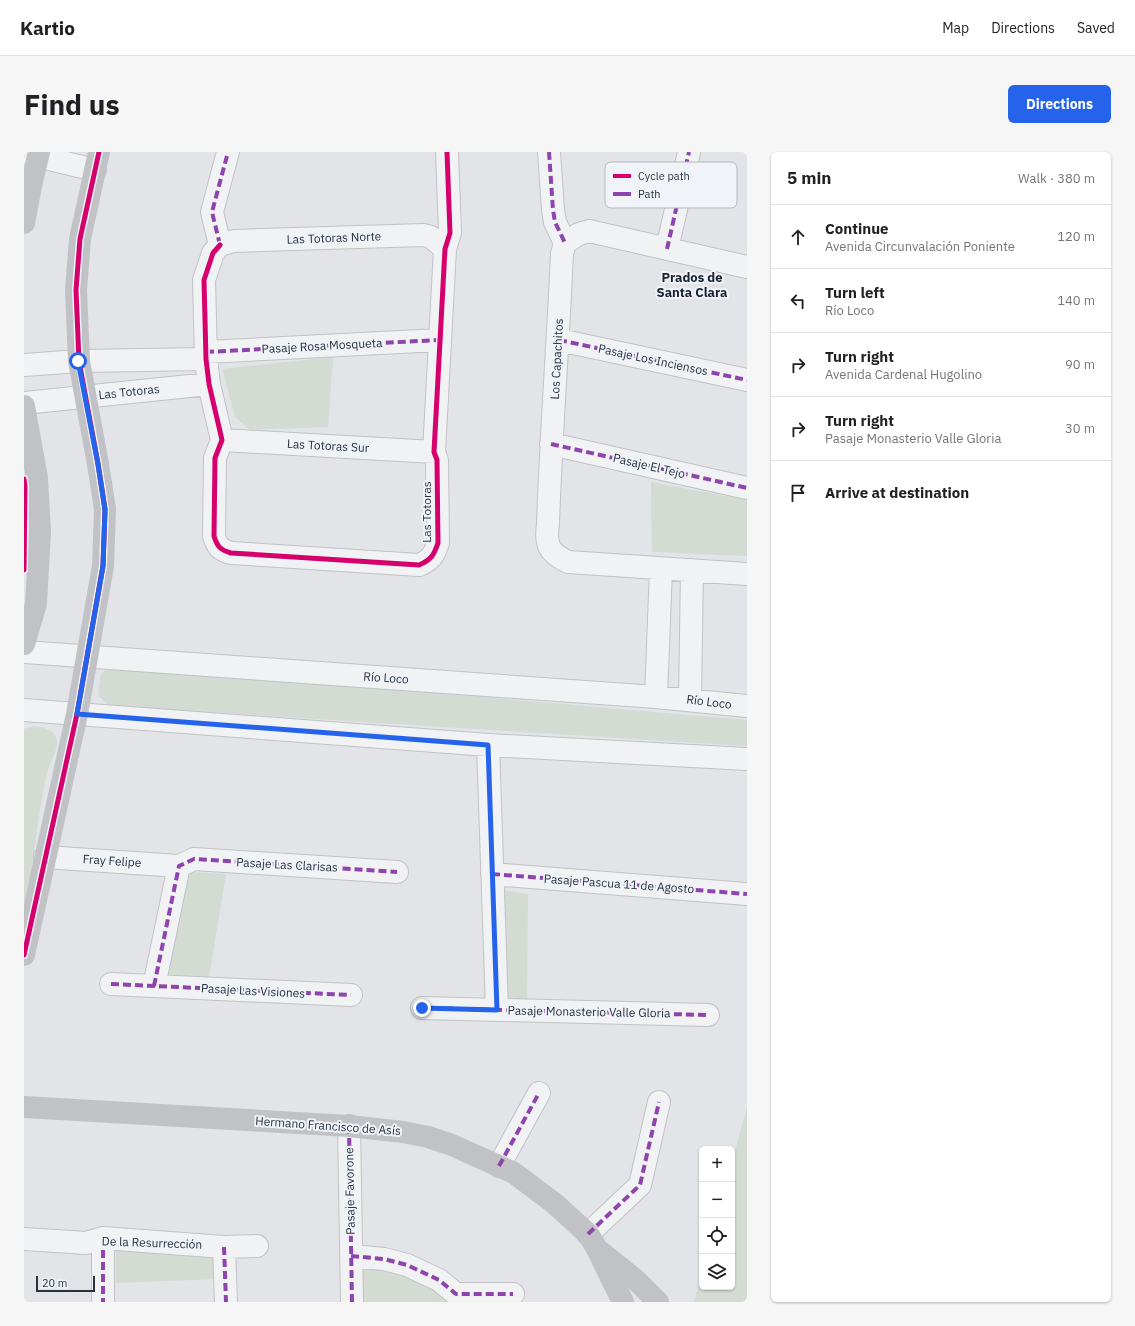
<!DOCTYPE html>
<meta charset="utf-8">
<style>
body{margin:0;font-family:"IBM Plex Sans",sans-serif;background:#f6f6f6;color:#202124}
.controls{position:absolute;right:12px;bottom:12px;display:grid;overflow:hidden;border-radius:6px;box-shadow:0 1px 3px #0004}
.controls button{width:36px;height:36px;display:grid;place-items:center;padding:0;border:0;border-bottom:1px solid #e0e0e0;background:#fff;color:#202124;font:20px sans-serif}
.scale{position:absolute;left:12px;bottom:10px;width:59px;box-sizing:border-box;padding-left:4px;border:2px solid #283241;border-top:0;font-size:11px;line-height:14px;white-space:nowrap;color:#283241;-webkit-text-stroke:3px #f0f3f7;paint-order:stroke}
.stop{position:absolute;width:12px;height:12px;margin:-9px;border:3px solid #2563eb;border-radius:50%;background:#fff}
.stop.end{background:#2563eb;border-color:#fff;box-shadow:0 1px 4px #0008}
.list{margin:0;padding:0;list-style:none}
h2{display:flex;justify-content:space-between;align-items:center;height:52px;margin:0;padding:0 16px;font-size:17px}
h2 small{font-size:13px;font-weight:400;color:#757577}
.list li{display:grid;grid-template-columns:26px 1fr auto;gap:12px;align-items:center;box-sizing:border-box;height:64px;padding:0 16px;border-top:1px solid #e0e0e0}
.list b{display:block;font-size:15px;white-space:nowrap}
.list p{margin:0;font-size:13px;white-space:nowrap;color:#757577}
.list em{font-size:13px;font-style:normal;color:#757577}
.icon{flex:none;width:22px;height:22px;fill:none;stroke:currentColor;stroke-width:2;stroke-linecap:round;stroke-linejoin:round}
.map{position:relative;flex:none;width:723px;height:1150px;overflow:hidden;border-radius:6px}
header{display:flex;align-items:center;gap:24px;box-sizing:border-box;height:56px;padding:0 20px;background:#fff;border-bottom:1px solid #e0e0e0}
header strong{font-size:19px}
nav{display:flex;gap:22px;margin-inline-start:auto;font-size:14px}
.intro{display:flex;align-items:center;justify-content:space-between;box-sizing:border-box;height:96px;padding:0 24px}
h1{margin:0;font-size:28px}
.button{padding:10px 18px;border-radius:6px;background:#2563eb;color:#fff;font-size:14px;font-weight:700}
main{display:flex;gap:24px;padding:0 24px}
aside{flex:1;background:#fff;border-radius:6px;box-shadow:0 1px 3px #0004}
.map>svg:first-child{display:block}
.green{fill:#d3dbd2}
.lines{fill:none;stroke-linecap:round;stroke-linejoin:round}
.street-casing{stroke:#c0c2c5;stroke-width:24}
.street{stroke:#f1f2f4;stroke-width:22}
.secondary{stroke:#c0c2c6;stroke-width:22}
.quiet{stroke:#8e44ad;stroke-width:4;stroke-dasharray:8 4;stroke-linecap:butt}
.cycleway-casing{stroke:#f0f3f7;stroke-width:8}
.cycleway{stroke:#d6006c;stroke-width:5}
.route{stroke:#2563eb;stroke-width:5}
.labels{text-anchor:middle;stroke-width:4;stroke-linejoin:round;paint-order:stroke}
.street-label{font-size:12px;fill:#283241;stroke:#f0f3f7}
.neighbourhood-label{font-size:13px;font-weight:bold;fill:#1b2331;stroke:#f0f3f7}
.key{fill:#f0f3f7;stroke:#b4b9c0;stroke-width:1}
.key-label{font-size:11px;fill:#283241}
</style>
<header>
<strong>Kartio</strong>
<nav><a>Map</a><a>Directions</a><a>Saved</a></nav>
</header>
<div class="intro"><h1>Find us</h1><a class="button">Directions</a></div>
<main>
<div class="map">
<svg width="723" height="1150" viewBox="0 0 723 1150">
<rect width="100%" height="100%" fill="#e2e4e7"/>
<path class="green" d="M309 205 304 275 226 278 211 265 198 217Z
M627 330 723 348V404L628 400Z
M87 513 723 568V594L85 554 74 543 77 522Z
M10 574C19 575 32 578 33 589 34 598 25 612 23 621 12 668 10 717 0 764V577Z
M166 720 202 722 185 825H143Z
M474 737 504 742 503 848H481Z
M723 955V1150H670L678 1119V1135H708V1010Z
M92 1092 191 1104 195 1127 92 1131Z
M337 1113 381 1124 412 1135 423 1150H339Z"/>
<g class="lines">
<defs>
<path id="street" d="M525 0 529 58 531 70 541 91
M0 1 71 18
M196 93 189 101 180 128 182 207 185 232 198 288 191 306 190 384C193 394 196 398 207 401L395 413C407 408 410 403 414 391L413 308 410 300 421 97 426 81 423 0
M196 93 210 89 400 83 407 85 421 97
M196 93 188 60 204 0
M643 97 665 0
M723 115 565 79 555 82 541 91 538 102C534 192 527 282 524 372 521 393 525 401 544 410L723 422
M535 188 723 228
M182 200 415 188
M0 213 55 209 182 207
M0 251 185 232
M198 288 410 300
M527 292 723 336
M0 500 632 545 723 554
M632 545 637 417
M666 547 668 418
M0 558 464 593 723 607
M464 593 473 858
M21 705 155 714 170 707 373 720
M468 722 723 742
M87 832 327 843
M130 834 155 714
M398 856 684 863
M325 974 328 1150
M475 1014 515 941
M564 1082 616 1033 635 950
M79 1086V1150
M0 1087 62 1091 79 1086 200 1095 233 1094
M200 1095 202 1150
M327 1104 360 1107 383 1113 415 1128 432 1142H489"/>
</defs>
<use href="#street" class="street-casing"/>
<use href="#street" class="street"/>
<path class="secondary" d="M0 71 7 34 15 0
M0 254 13 326 16 380 12 452 0 492
M0 803 53 562 79 414 81 357 74 312 55 209 52 138 56 87 75 0
M0 955 325 974 379 980 404 985 428 993 490 1021 530 1051 564 1082 572 1095 599 1150
M577 1100 613 1129 634 1150"/>
<path class="quiet" d="M525 0 529 58 531 70 541 91
M196 93 188 60 204 0
M643 97 665 0
M535 188 723 228
M182 200 415 188
M527 292 723 336
M468 722 723 742
M87 832 327 843
M130 834 155 714 170 707 373 720
M398 856 684 863
M325 974 328 1150
M475 1014 515 941
M564 1082 616 1033 635 950
M79 1086V1150
M200 1095 202 1150
M327 1104 360 1107 383 1113 415 1128 432 1142H489"/>
<defs>
<path id="cycleway" d="M196 93 189 101 180 128 182 207 185 232 198 288 191 306 190 384C193 394 196 398 207 401L395 413C407 408 410 403 414 391L413 308 410 300 421 97 426 81 423 0
M0 327 1 334 0 418
M0 803 53 562 79 414 81 357 74 312 55 209 52 138 56 87 75 0"/>
</defs>
<use href="#cycleway" class="cycleway-casing"/>
<use href="#cycleway" class="cycleway"/>
</g>
<g class="lines">
<path class="route" d="M54 209 74 312 81 358 79 414 53 562 464 593 473 858 398 856"/>
</g>
<g class="labels">
<g class="street-label">
<text transform="translate(310 86) rotate(-2)" y="4">Las Totoras Norte</text>
<text transform="translate(298 194) rotate(-3)" y="4">Pasaje Rosa Mosqueta</text>
<text transform="translate(533 207) rotate(-87)" y="4">Los Capachitos</text>
<text transform="translate(629 208) rotate(12)" y="4">Pasaje Los Inciensos</text>
<text transform="translate(105 240) rotate(-6)" y="4">Las Totoras</text>
<text transform="translate(304 294) rotate(3)" y="4">Las Totoras Sur</text>
<text transform="translate(625 314) rotate(13)" y="4">Pasaje El Tejo</text>
<text transform="translate(403 360) rotate(-90)" y="4">Las Totoras</text>
<text transform="translate(362 526) rotate(4)" y="4">Río Loco</text>
<text transform="translate(685 550) rotate(7)" y="4">Río Loco</text>
<text transform="translate(88 709) rotate(4)" y="4">Fray Felipe</text>
<text transform="translate(263 713) rotate(3)" y="4">Pasaje Las Clarisas</text>
<text transform="translate(595 732) rotate(4)" y="4">Pasaje Pascua 11 de Agosto</text>
<text transform="translate(229 839) rotate(3)" y="4">Pasaje Las Visiones</text>
<text transform="translate(565 860) rotate(1)" y="4">Pasaje Monasterio Valle Gloria</text>
<text transform="translate(304 974) rotate(4)" y="4">Hermano Francisco de Asís</text>
<text transform="translate(326 1039) rotate(-91)" y="4">Pasaje Favorone</text>
<text transform="translate(128 1091) rotate(2)" y="4">De la Resurrección</text>
</g>
<g class="neighbourhood-label">
<text x="668" y="130">Prados de<tspan x="668" dy="15">Santa Clara</tspan></text>
</g>
</g>
<rect x="581" y="10" width="132" height="46" rx="6" class="key"/>
<rect x="589" y="22" width="18" height="4" fill="#d6006c"/>
<rect x="589" y="40" width="18" height="4" fill="#8e44ad"/>
<g class="key-label">
<text x="614" y="28">Cycle path</text>
<text x="614" y="46">Path</text>
</g>
</svg>
<div class="controls">
<button>+</button>
<button>−</button>
<button><svg class="icon" aria-label="locate" viewBox="0 0 24 24"><circle cx="12" cy="12" r="6"/><path d="M12 2v4M12 18v4M2 12h4M18 12h4"/></svg></button>
<button><svg class="icon" aria-label="layers" viewBox="0 0 24 24"><path d="M12 4l9 5-9 5-9-5zM3 14l9 5 9-5"/></svg></button>
</div>
<div class="scale">20 m</div>
<div class="stop" style="left:54px;top:209px"></div>
<div class="stop end" style="left:398px;top:856px"></div>
</div>
<aside>
<h2>5 min<small>Walk · 380 m</small></h2>
<ul class="list">
<li><svg class="icon" aria-label="ahead" viewBox="0 0 24 24"><path d="M12 20V5M6 11l6-6 6 6"/></svg><div><b>Continue</b><p>Avenida Circunvalación Poniente</p></div><em>120 m</em></li>
<li><svg class="icon" aria-label="left" viewBox="0 0 24 24"><path d="M17 20v-9H6M10 6l-5 5 5 5"/></svg><div><b>Turn left</b><p>Río Loco</p></div><em>140 m</em></li>
<li><svg class="icon" aria-label="right" viewBox="0 0 24 24"><path d="M7 20v-9h11M14 6l5 5-5 5"/></svg><div><b>Turn right</b><p>Avenida Cardenal Hugolino</p></div><em>90 m</em></li>
<li><svg class="icon" aria-label="right" viewBox="0 0 24 24"><path d="M7 20v-9h11M14 6l5 5-5 5"/></svg><div><b>Turn right</b><p>Pasaje Monasterio Valle Gloria</p></div><em>30 m</em></li>
<li><svg class="icon" aria-label="arrive" viewBox="0 0 24 24"><path d="M6 21V4h12l-3 4 3 4H6"/></svg><div><b>Arrive at destination</b></div></li>
</ul>
</aside>
</main>
